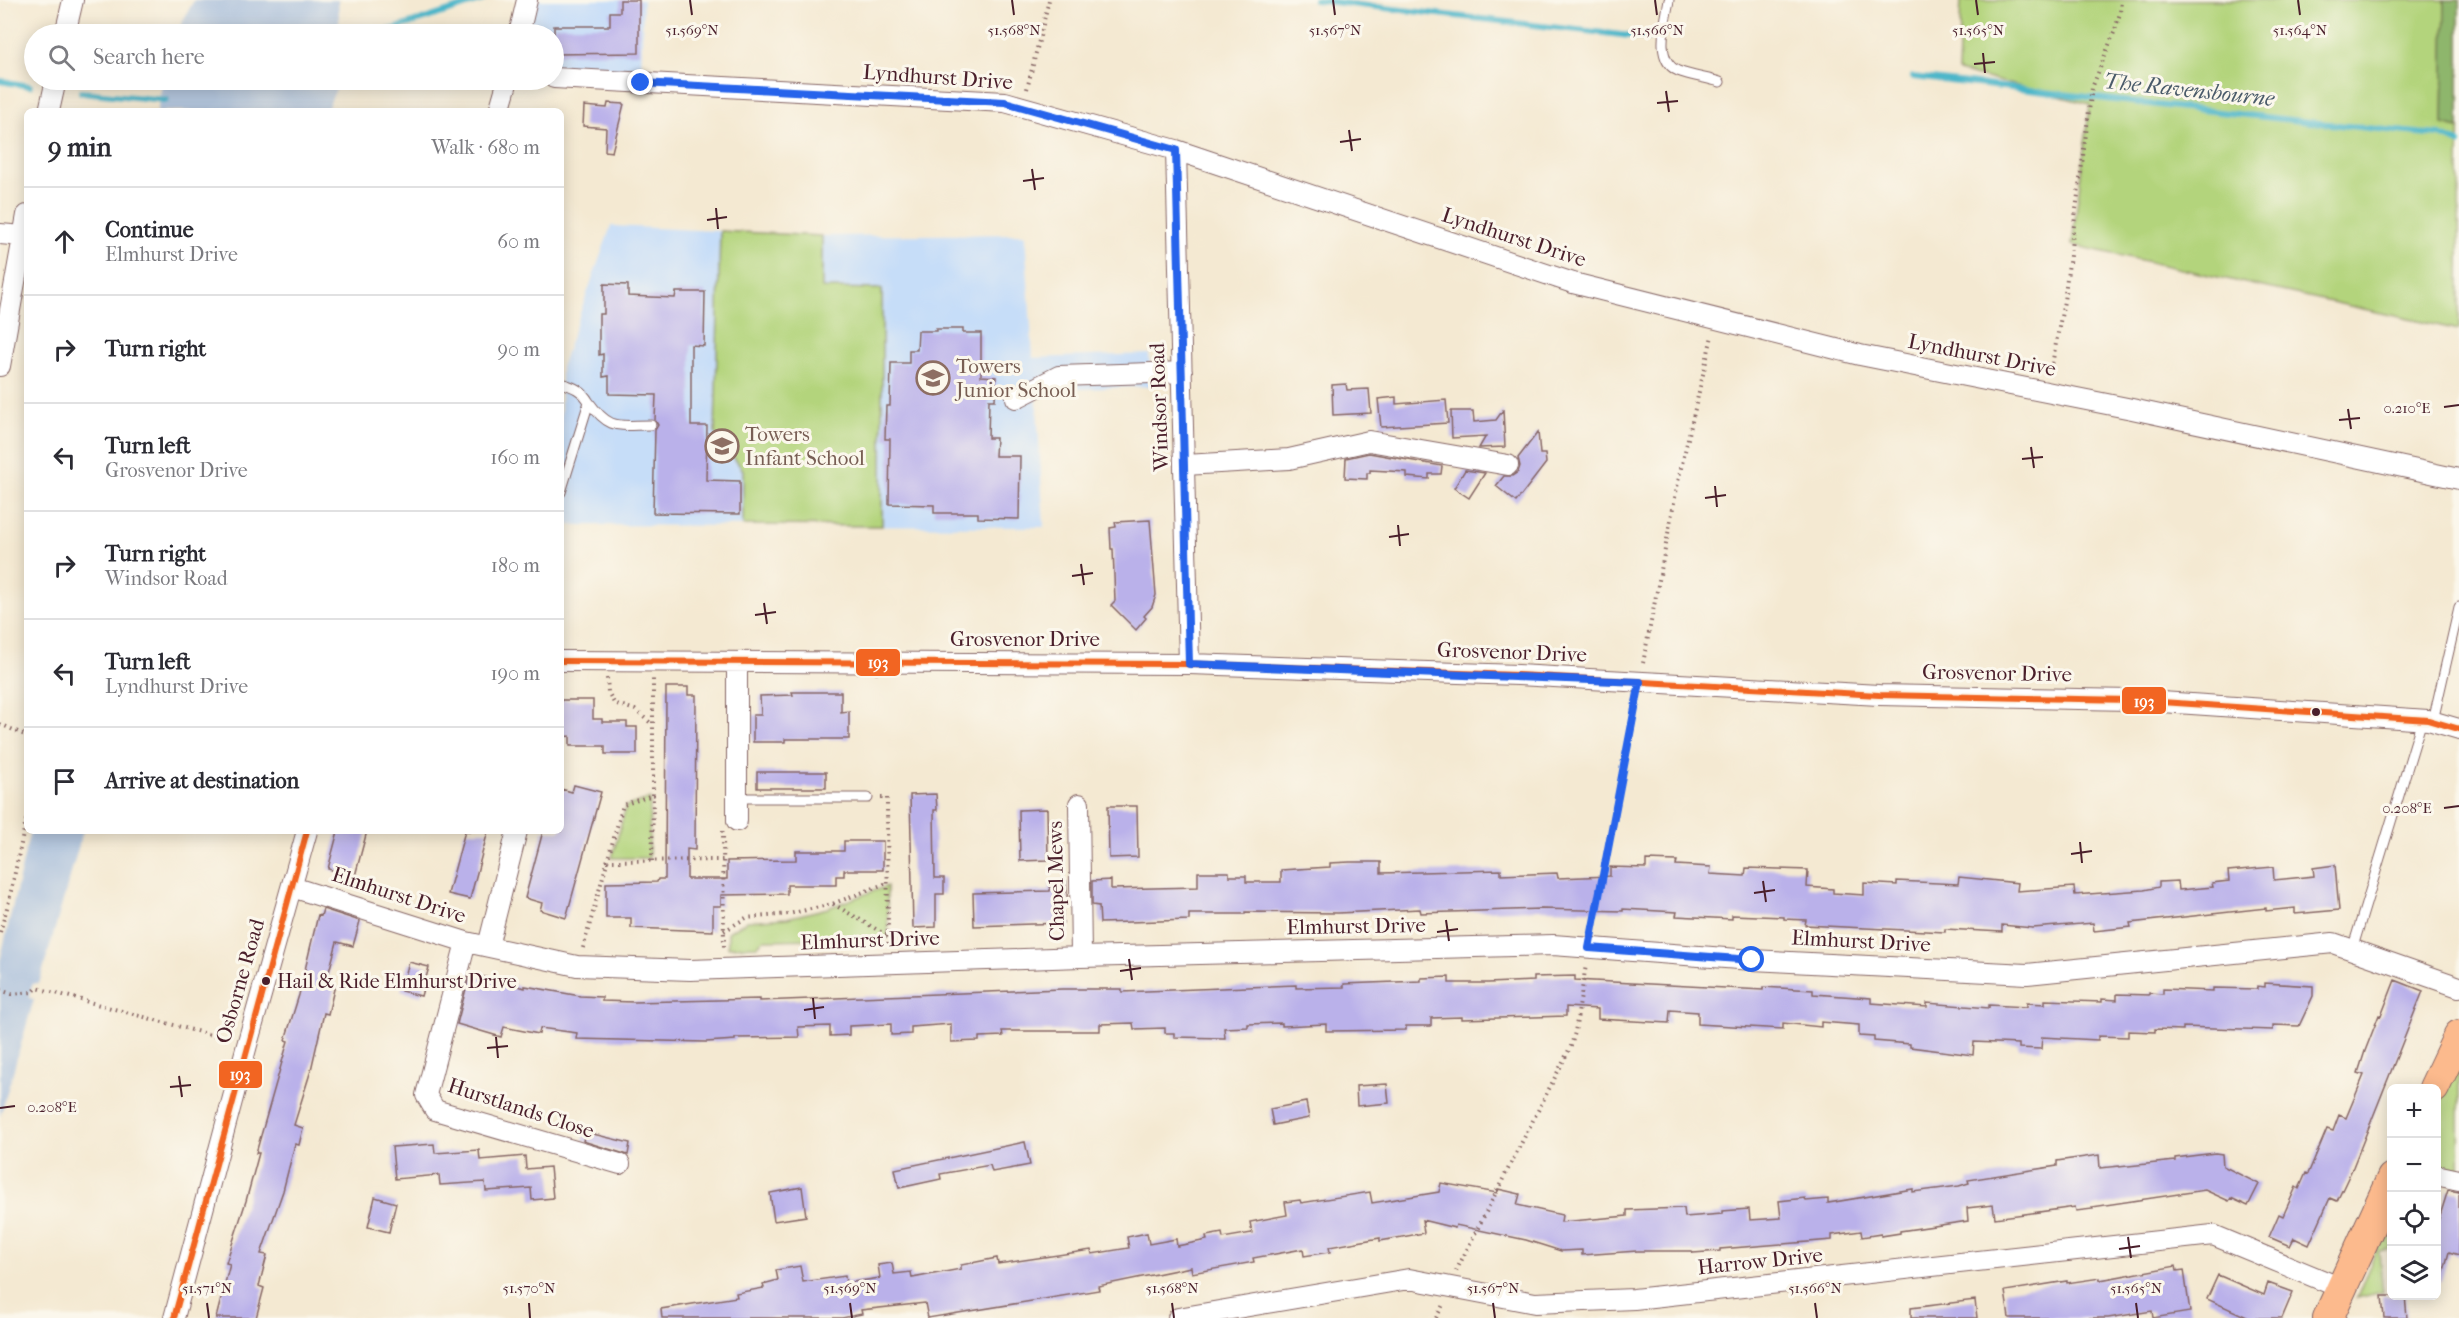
<!DOCTYPE html>
<meta charset="utf-8">
<style>
body{margin:0;font-family:"IM FELL French Canon",serif;background:#f7f7f7;color:#2b2b33}
.controls{position:absolute;right:18px;bottom:18px;display:grid;overflow:hidden;border-radius:9px;box-shadow:0 3px 15px #0003}
.controls button{width:54px;height:54px;display:grid;place-items:center;padding:0;border:0;border-bottom:2px solid #e1e1e2;background:#fff;color:#2b2b33;font:30px sans-serif}
.stop{position:absolute;width:18px;height:18px;margin:-14px;border:4px solid #2563eb;border-radius:50%;background:#fff}
.stop.end{background:#2563eb;border-color:#fff;box-shadow:0 2px 6px #0008}
.list{margin:0;padding:0;list-style:none}
h2{display:flex;justify-content:space-between;align-items:center;height:78px;margin:0;padding:0 24px;font-size:26px}
h2 small{font-size:20px;font-weight:400;color:#7c7c81}
.list li{display:grid;grid-template-columns:39px 1fr auto;gap:18px;align-items:center;box-sizing:border-box;height:108px;padding:0 24px;border-top:2px solid #e1e1e2}
.list b{display:block;font-size:22px;white-space:nowrap}
.list p{margin:0;font-size:20px;white-space:nowrap;color:#7c7c81}
.list em{font-size:20px;font-style:normal;color:#7c7c81}
.icon{flex:none;width:33px;height:33px;fill:none;stroke:currentColor;stroke-width:2;stroke-linecap:round;stroke-linejoin:round}
.map{position:relative;flex:none;width:2459px;height:1318px;overflow:hidden}
.search{position:absolute;background:#fff;box-shadow:0 3px 15px #0003;left:24px;top:24px;width:540px;height:66px;display:flex;align-items:center;gap:15px;box-sizing:border-box;padding:0 21px;border-radius:33px;color:#7c7c81;font-size:22px}
.panel{position:absolute;background:#fff;box-shadow:0 3px 15px #0003;left:24px;top:108px;width:540px;height:726px;border-radius:9px}
.map>svg:first-child{display:block}
.built{fill:#c6ddf8}
.industrial{fill:#b4c6dd}
.green{fill:#b3d47c;stroke:#7e7a54;stroke-width:1.5}
.forest{fill:#8eb66c;stroke:#6c6a4c;stroke-width:1.5}
.lines{fill:none;stroke-linecap:round;stroke-linejoin:round}
.stream{stroke:#4bb6c9;stroke-width:6}
.building{fill:#bab1ea}
.service-casing{stroke:#866665;stroke-width:11}
.minor-casing{stroke:#866665;stroke-width:22}
.primary-casing{stroke:#866665;stroke-width:32}
.path{stroke:#866665;stroke-width:4;stroke-dasharray:1.5 4.5;stroke-linecap:butt}
.service{stroke:#fff;stroke-width:9}
.minor{stroke:#fff;stroke-width:20}
.primary{stroke:#fcba8d;stroke-width:30}
.bus-1-casing{stroke:#fbf7ec;stroke-width:10}
.bus-1{stroke:#f26522;stroke-width:6}
.route{stroke:#2563eb;stroke-width:8}
.ticks{fill:none;stroke:#4a1f2b;stroke-width:2}
.bus-dot{fill:#4a1f2b;stroke:#fbf7ec;stroke-width:2}
.labels{text-anchor:middle;stroke-width:6;stroke-linejoin:round;paint-order:stroke}
.bus-label{font-size:20px;fill:#4a1f2b;stroke:#fbf7ec;text-anchor:start}
.street-label{font-size:21px;fill:#4a1f2b;stroke:#fbf7ec}
.education-label{font-size:21px;fill:#785e54;stroke:#fbf7ec;text-anchor:start}
.water-label{font-size:22px;font-style:italic;fill:#4a5b6a;stroke:#fbf7ec}
.ticks-label{font-size:15px;text-anchor:middle;fill:#4a1f2b;stroke:#fbf7ec;stroke-width:6;stroke-linejoin:round;paint-order:stroke}
.line-badge{stroke:#fbf7ec;stroke-width:2}
.badge-label{font-size:16px;text-anchor:middle;font-weight:bold;fill:#fff}
</style>
<div class="map">
<svg width="2459" height="1318" viewBox="0 0 2459 1318">
<rect width="100%" height="100%" fill="#fbf7ec"/>
<filter id="ink" filterUnits="userSpaceOnUse"><feTurbulence type="fractalNoise" baseFrequency=".0167" numOctaves="2"/><feDisplacementMap in="SourceGraphic" scale="12" xChannelSelector="R" yChannelSelector="G"/><feConvolveMatrix kernelMatrix="1 2 1 2 8 2 1 2 1" color-interpolation-filters="sRGB"/></filter>
<filter id="wash" filterUnits="userSpaceOnUse"><feTurbulence type="fractalNoise" baseFrequency=".008" numOctaves="4" result="noise"/><feDisplacementMap in="SourceGraphic" scale="24" xChannelSelector="R" yChannelSelector="G"/><feGaussianBlur stdDeviation="1.35" result="paint"/><feColorMatrix in="noise" values="0 0 0 0 0 0 0 0 0 0 0 0 0 0 0 0 0 1.4 0 .05"/><feComposite in="paint" operator="in"/></filter>
<g filter="url(#wash)">
<rect width="100%" height="100%" fill="#f4e9d2"/>
<path class="built" d="M527 0H643L641 83 554 78V34H519Z
M611 226 822 236 1025 234 1033 358 1149 354 1151 386 1036 391 1044 527 561 525V367Z"/>
<path class="industrial" d="M194 0H338L340 34H176Z
M163 80H340L326 111H157Z
M30 831H83L39 984 33 983 29 995V998L34 999 0 1117V961Z"/>
<path class="green" d="M1961 0H2445L2443 124 2459 128V330L2072 245 2090 104 1958 71Z
M720 231 822 236V288L882 289V526L743 525V470L715 433Z
M650 799 649 858H612L626 806Z
M887 886 888 938 763 940 757 946 728 947V932L747 921 787 918 828 908Z
M2459 1054V1170L2437 1166V1105Z
M2391 1212V1250L2379 1252 2383 1292 2357 1298Z"/>
<path class="forest" d="M2445 0H2459V128L2443 124Z"/>
<g class="lines">
<path class="stream" d="M1315 0 1648 38
M378 34 483 0
M1913 77C2089 96 2264 119 2440 135L2459 143
M0 81 30 86
M81 92 166 100"/>
</g>
<g id="blocks">
<path class="building" d="M620 0H639V53L554 54V26H610V12H620Z
M608 103 624 104 612 152 605 151 606 128 583 126 584 106 607 108Z
M604 284 628 285V296L675 298 676 292H705L704 346 691 345V426H707L706 480 740 481V514L653 513 655 430 658 425 655 420 656 395 609 394V376L603 377V354L599 355V314H604Z
M936 329H963V333H981V376L996 377 995 400H989L988 438H996L995 456H1020L1019 519 978 518V513H934V505L889 504 890 439H885L886 406H890L891 363H909V350H917L918 331H936Z
M1346 384 1347 390 1369 389 1371 413 1333 415 1332 385Z
M1396 397V404L1446 400 1448 423 1381 427 1378 399Z
M1503 410 1505 447 1479 448 1486 436 1452 438 1451 411H1473L1474 422 1496 420Z
M1538 432 1540 454H1545L1546 463 1516 502 1496 486 1504 476H1512L1518 472 1520 466 1518 458Z
M1369 453 1442 466 1441 474H1429V479L1407 477V472L1370 470V473H1367V479L1345 478 1346 458Z
M1465 470 1485 473 1469 498 1454 488Z
M1150 520 1156 595 1152 607 1144 616 1146 618 1136 630 1111 605 1115 601 1113 549H1111L1110 528 1116 527 1115 522Z
M666 687H688V695H696L695 850 687 849V879H727V861L796 860V851H844V841H883V870H844V876H836V885H787V894L721 895V906H713V931L631 928V918H606V883L657 882 658 879H665Z
M792 692H841V712L849 711V739H785V742H753V715H761L760 696 793 695Z
M561 700H593V719H602V722H627V727H637V754H605V746H570V736L561 737Z
M757 772H826V788H757Z
M574 785 601 792 566 918 540 910 542 903 525 898 543 831H561V789L572 792Z
M936 794 937 810H934L935 878H944V894H936V927L913 928 910 795Z
M1108 806H1137L1138 857 1109 858Z
M1047 809 1048 860 1020 861 1019 810Z
M338 831H367L355 876 328 869Z
M465 831H488L470 899 448 894Z
M1646 860 1677 861 1676 865 1711 867 1710 874 1745 876 1746 868 1808 870 1807 887 1833 889V893L1864 895V883L1897 885V881L1958 884 1959 877 2018 883 2017 891 2074 887 2075 895 2144 890 2159 887V882L2178 881 2179 890 2213 887 2212 883 2229 881 2228 871 2273 867 2274 880 2314 876 2313 868 2335 865 2339 910 2295 914V908L2266 911V908L2130 923 2131 927 2094 931 2093 923 2033 928 2002 925V932L1945 929V932L1805 925 1806 920 1784 919V917L1732 915V919L1676 916 1677 912 1623 909V911L1541 909 1421 913 1420 909 1338 913 1245 912V914H1189V920L1100 923 1099 906 1092 905V881L1111 880V889L1198 887V872H1229V876H1246V882H1281V870L1330 867V863L1350 862H1381V873L1501 870V875L1557 873 1558 878 1610 876V867L1646 868Z
M1066 881 1068 906 1063 907V923L974 926 973 893 1050 891V882Z
M323 909 360 921 353 946 337 942 326 983 335 985 328 1014 324 1013 311 1070 294 1125 303 1128 299 1145 295 1144 283 1191 261 1254 267 1255 259 1286 264 1288 256 1318H216L230 1264 226 1263 246 1201 259 1153H256L288 1041 285 1040 299 995 318 915 321 916Z
M409 962 429 967 421 996 401 991Z
M470 973 525 988V986L580 996 602 997V1001L634 1002 760 999V1001L1062 989H1122V992L1296 985V988L1344 987V984L1421 981V978L1449 977V983H1488L1534 981V977L1575 976V980L1763 990V987L1813 990V994L1871 998V1003L1927 1007V1003L1989 1008V1005L2027 1007V1003L2045 1004V1000L2102 1002V999L2117 1000V994L2149 995V993L2163 994V989L2213 991V988L2257 989V986L2265 987V983L2313 986V996L2299 1026 2273 1025V1030L2183 1027V1030L2155 1029V1032L2128 1031V1037L2098 1036V1040L2042 1037 2041 1049 2019 1048V1044L1974 1042 1973 1055 1910 1047V1044L1874 1041V1037L1859 1036V1025L1821 1022V1027L1783 1023V1029L1698 1024V1012L1670 1010 1669 1023 1598 1019V1009L1566 1007V1016L1462 1019V1017L1431 1018V1026H1406V1030L1326 1031V1024L1282 1026V1023L1248 1024V1027L1224 1028 1225 1038 1174 1037V1033H1165V1028L1134 1029 1133 1023 1100 1024V1031H1002L1003 1036 979 1037V1041L951 1042V1024L911 1027V1034L891 1035V1024L849 1026V1035L830 1036V1026L798 1027 799 1037 735 1038V1040L706 1042 576 1039 577 1033 540 1028 539 1034 504 1027 501 1037 457 1024Z
M2395 980 2423 991 2353 1167 2337 1201 2330 1198 2309 1245 2294 1238 2290 1246 2269 1237 2279 1214 2283 1216 2296 1187 2299 1189 2306 1173 2308 1174 2327 1129 2333 1131 2339 1115 2346 1118 2364 1075 2358 1073 2365 1051 2379 1015 2381 1016Z
M1387 1084 1389 1103 1357 1106 1356 1086Z
M1306 1102 1309 1118 1273 1125 1270 1109Z
M585 1132 630 1143 628 1155 583 1141Z
M1025 1142 1030 1165 992 1172 990 1165 940 1174 941 1179 899 1188 895 1169Z
M434 1144 435 1153 479 1150 480 1160 525 1156 526 1169 550 1167 553 1198 532 1200 531 1188 486 1191 485 1182 440 1185 439 1175 395 1179 392 1147Z
M2215 1153 2222 1154 2223 1166 2259 1184 2248 1206 2231 1198 2229 1201 2205 1190 2092 1207 2093 1209 2076 1211 2075 1207 1995 1218 1993 1205 1967 1208 1968 1221 1900 1231V1233L1881 1236V1234L1862 1237 1861 1231 1832 1235V1240L1720 1249V1251L1693 1253 1692 1251H1637L1582 1255V1250L1561 1251 1526 1240 1456 1225 1455 1228 1422 1220 1424 1233 1380 1241V1238L1329 1247 1330 1252 1304 1256 1303 1249 1253 1258 1254 1262 1192 1273 1191 1267 1098 1286 1099 1290 928 1318 925 1303 861 1310 862 1314 842 1318H662L661 1309 737 1297 736 1293 764 1288 763 1284 778 1280 776 1270 800 1266 803 1282 845 1276 846 1283 880 1278 878 1265 892 1263 894 1274 911 1272 912 1278 961 1269V1265L997 1258 998 1264 1091 1250 1092 1254 1129 1248 1127 1237 1147 1233 1149 1244 1176 1239 1177 1246 1207 1240 1206 1236 1222 1233 1223 1238 1252 1233 1250 1222 1287 1215 1285 1202 1300 1200 1301 1203 1370 1192 1372 1203 1439 1192 1441 1183 1497 1193 1498 1189 1520 1194 1517 1205 1562 1215 1561 1222 1627 1216V1210L1684 1208 1685 1217 1722 1214V1211L1749 1209 1750 1220 1781 1218 1779 1201 1805 1198 1806 1201 1828 1199V1203L1913 1189V1192L1959 1186 1969 1183 1968 1180 2057 1166V1161L2099 1155 2100 1168 2119 1166V1167L2175 1161V1158Z
M802 1187 806 1216 774 1221 770 1193Z
M2448 1190 2459 1192V1255L2449 1252 2441 1282H2436V1228Z
M375 1197 396 1203 389 1232 368 1227Z
M2176 1266 2177 1271 2184 1270 2190 1312 2153 1318 2152 1311 2108 1318H2009L2005 1291 2067 1281V1283L2100 1278V1280Z
M2218 1275 2264 1295 2268 1283 2293 1292 2282 1318H2249L2207 1299Z
M2382 1296H2405L2407 1318H2384Z
M1975 1300 1977 1318H1911V1308Z"/>
</g>
</g>
<g filter="url(#ink)">
<use href="#blocks" fill-opacity="0" stroke="#866665" stroke-width="1.5"/>
<g class="lines">
<defs>
<path id="service" d="M1669 0C1666 20 1653 60 1678 71 1691 76 1707 78 1720 82
M561 383C574 387 582 390 589 402L561 492
M589 402C610 431 618 425 651 425
M2433 721 2459 607
M737 798H868
M2352 950 2422 720"/>
<path id="minor" d="M65 34 73 0
M519 34 527 0
M554 78 1005 102 1176 150 1573 283 1860 355 2132 409 2459 479
M49 111 56 80
M499 111 508 80
M1176 150 1189 664
M0 234 23 236
M0 366 27 215
M1016 398 1059 376 1182 372
M1185 465 1289 459 1369 441 1508 465
M561 661 1189 664 1518 675 1879 695 2132 700 2428 720 2459 729
M1079 804 1081 957
M737 821V662
M292 887 466 942 577 966 690 970 1081 957 1553 945 1752 960 2027 974 2333 943 2459 987
M466 942 426 1095 435 1110 620 1164
M488 946 517 831
M2436 1175 2459 1180
M174 1318 247 1045 307 831
M1178 1318 1409 1279 1535 1303 1634 1299 2213 1235 2341 1288"/>
<path id="primary" d="M2434 1088 2459 1035
M2328 1318 2392 1178"/>
</defs>
<use href="#service" class="service-casing"/>
<use href="#minor" class="minor-casing"/>
<use href="#primary" class="primary-casing"/>
<path class="path" d="M1027 89 1049 0
M2050 375 2064 301 2092 88 2115 30 2120 13 2121 0
M1643 663 1679 477 1712 336
M607 678 608 692 614 703 635 710 652 724
M0 724 27 736
M881 798H887L888 947
M723 831 724 950
M607 861 723 860
M652 861 653 795
M833 904 888 936
M724 931 746 918 789 914 832 904 887 883
M1592 931 1636 700
M0 932 9 901 27 815
M583 948 623 805 653 795V679
M0 990 12 994 33 992 37 988 229 1040
M1456 1271 1571 1046 1575 1032 1586 965
M1436 1318 1444 1303"/>
<use href="#service" class="service"/>
<use href="#minor" class="minor"/>
<use href="#primary" class="primary"/>
<defs>
<path id="bus-1" d="M561 661 1189 664 1518 675 1879 695 2132 700 2428 720 2459 729
M174 1318 307 831"/>
</defs>
<use href="#bus-1" class="bus-1-casing"/>
<use href="#bus-1" class="bus-1"/>
</g>
</g>
<g class="lines" filter="url(#ink)">
<path class="route" d="M641 83 1005 102 1176 150 1189 664 1640 682 1589 948 1752 960"/>
</g>
<path class="ticks" d="M690 0 692 15M1012 0 1014 15M1333 0 1335 15M1655 0 1657 15M1976 0 1978 15M2298 0 2300 15M1983 53 1985 73M1974 64 1995 62M1666 91 1669 112M1657 103 1678 101M1349 130 1352 151M1340 142 1361 139M1032 169 1035 190M1023 181 1044 178M716 208 718 229M707 220 727 217M2444 407 2459 405M2348 409 2351 429M2339 420 2360 418M2031 447 2034 468M2022 459 2043 457M1715 486 1717 507M1705 498 1726 495M1398 525 1400 546M1389 537 1409 534M1081 564 1084 585M1072 576 1093 573M764 603 767 624M755 615 776 612M2444 808 2459 806M2080 842 2082 863M2071 854 2092 851M1763 881 1766 902M1754 893 1775 890M1446 920 1449 941M1437 932 1458 929M1129 959 1132 980M1120 971 1141 968M813 998 815 1019M804 1010 824 1007M496 1037 498 1058M487 1048 508 1046M179 1076 182 1097M170 1087 191 1085M0 1108 15 1106M2128 1237 2131 1258M2119 1249 2140 1246M207 1303 209 1318M529 1303 530 1318M850 1303 852 1318M1172 1303 1174 1318M1493 1303 1495 1318M1815 1303 1817 1318M2136 1303 2138 1318"/>
<defs>
<symbol id="school-ring" viewBox="-11 -11 22 22"><circle r="9.5" fill="#fbf7ec" stroke="#8d6e63" stroke-width="1.5"/><path d="M0-5L7-2L0 1L-7-2ZM-4 1L0 2.5L4 1V4Q0 6-4 4Z" fill="#8d6e63"/></symbol>
</defs>
<g fill-rule="evenodd">
<use href="#school-ring" x="914" y="359" width="38" height="38"/>
<use href="#school-ring" x="703" y="427" width="38" height="38"/>
</g>
<g class="bus-dot">
<circle cx="2316" cy="712" r="5"/>
<circle cx="266" cy="981" r="5"/>
</g>
<g class="labels">
<g class="bus-label">
<text x="277" y="988">Hail &amp; Ride Elmhurst Drive</text>
</g>
<g class="street-label">
<text transform="translate(938 77) rotate(4)" y="7">Lyndhurst Drive</text>
<text transform="translate(1514 237) rotate(18)" y="7">Lyndhurst Drive</text>
<text transform="translate(1982 355) rotate(11)" y="7">Lyndhurst Drive</text>
<text transform="translate(1159 407) rotate(-92)" y="7">Windsor Road</text>
<text x="1025" y="646">Grosvenor Drive</text>
<text transform="translate(1512 652) rotate(2)" y="7">Grosvenor Drive</text>
<text transform="translate(1997 673) rotate(1)" y="7">Grosvenor Drive</text>
<text transform="translate(1056 881) rotate(-91)" y="7">Chapel Mews</text>
<text transform="translate(399 895) rotate(18)" y="7">Elmhurst Drive</text>
<text transform="translate(1356 926) rotate(-1)" y="7">Elmhurst Drive</text>
<text transform="translate(870 940) rotate(-2)" y="7">Elmhurst Drive</text>
<text transform="translate(1861 941) rotate(3)" y="7">Elmhurst Drive</text>
<text transform="translate(240 981) rotate(-74)" y="7">Osborne Road</text>
<text transform="translate(521 1108) rotate(18)" y="7">Hurstlands Close</text>
<text transform="translate(1760 1261) rotate(-6)" y="7">Harrow Drive</text>
</g>
<g class="education-label">
<text x="956" y="373">Towers<tspan x="956" dy="24">Junior School</tspan></text>
<text x="745" y="441">Towers<tspan x="745" dy="24">Infant School</tspan></text>
</g>
<g class="water-label">
<text transform="translate(2189 89) rotate(6)" y="8">The Ravensbourne</text>
</g>
</g>
<g class="ticks-label">
<text x="692" y="35">51.569°N</text>
<text x="1014" y="35">51.568°N</text>
<text x="1335" y="35">51.567°N</text>
<text x="1657" y="35">51.566°N</text>
<text x="1978" y="35">51.565°N</text>
<text x="2300" y="35">51.564°N</text>
<text x="2407" y="413">0.210°E</text>
<text x="2407" y="813">0.208°E</text>
<text x="52" y="1112">0.208°E</text>
<text x="207" y="1293">51.571°N</text>
<text x="529" y="1293">51.570°N</text>
<text x="850" y="1293">51.569°N</text>
<text x="1172" y="1293">51.568°N</text>
<text x="1493" y="1293">51.567°N</text>
<text x="1815" y="1293">51.566°N</text>
<text x="2136" y="1293">51.565°N</text>
</g>
<g class="line-badge">
<rect x="855" y="648" width="46" height="29" rx="6" fill="#f26522"/>
<rect x="2121" y="686" width="46" height="29" rx="6" fill="#f26522"/>
<rect x="218" y="1060" width="45" height="29" rx="6" fill="#f26522"/>
</g>
<g class="badge-label">
<text x="878" y="668">193</text>
<text x="2144" y="707">193</text>
<text x="240" y="1080">193</text>
</g>
</svg>
<div class="controls">
<button>+</button>
<button>−</button>
<button><svg class="icon" aria-label="locate" viewBox="0 0 24 24"><circle cx="12" cy="12" r="6"/><path d="M12 2v4M12 18v4M2 12h4M18 12h4"/></svg></button>
<button><svg class="icon" aria-label="layers" viewBox="0 0 24 24"><path d="M12 4l9 5-9 5-9-5zM3 14l9 5 9-5"/></svg></button>
</div>
<div class="stop" style="left:1752px;top:960px"></div>
<div class="stop end" style="left:641px;top:83px"></div>
<div class="search"><svg class="icon" aria-label="search" viewBox="0 0 24 24"><circle cx="10" cy="10" r="6"/><path d="M15 15l6 6"/></svg>Search here</div>
<section class="panel">
<h2>9 min<small>Walk · 680 m</small></h2>
<ul class="list">
<li><svg class="icon" aria-label="ahead" viewBox="0 0 24 24"><path d="M12 20V5M6 11l6-6 6 6"/></svg><div><b>Continue</b><p>Elmhurst Drive</p></div><em>60 m</em></li>
<li><svg class="icon" aria-label="right" viewBox="0 0 24 24"><path d="M7 20v-9h11M14 6l5 5-5 5"/></svg><div><b>Turn right</b></div><em>90 m</em></li>
<li><svg class="icon" aria-label="left" viewBox="0 0 24 24"><path d="M17 20v-9H6M10 6l-5 5 5 5"/></svg><div><b>Turn left</b><p>Grosvenor Drive</p></div><em>160 m</em></li>
<li><svg class="icon" aria-label="right" viewBox="0 0 24 24"><path d="M7 20v-9h11M14 6l5 5-5 5"/></svg><div><b>Turn right</b><p>Windsor Road</p></div><em>180 m</em></li>
<li><svg class="icon" aria-label="left" viewBox="0 0 24 24"><path d="M17 20v-9H6M10 6l-5 5 5 5"/></svg><div><b>Turn left</b><p>Lyndhurst Drive</p></div><em>190 m</em></li>
<li><svg class="icon" aria-label="arrive" viewBox="0 0 24 24"><path d="M6 21V4h12l-3 4 3 4H6"/></svg><div><b>Arrive at destination</b></div></li>
</ul>
</section>
</div>
